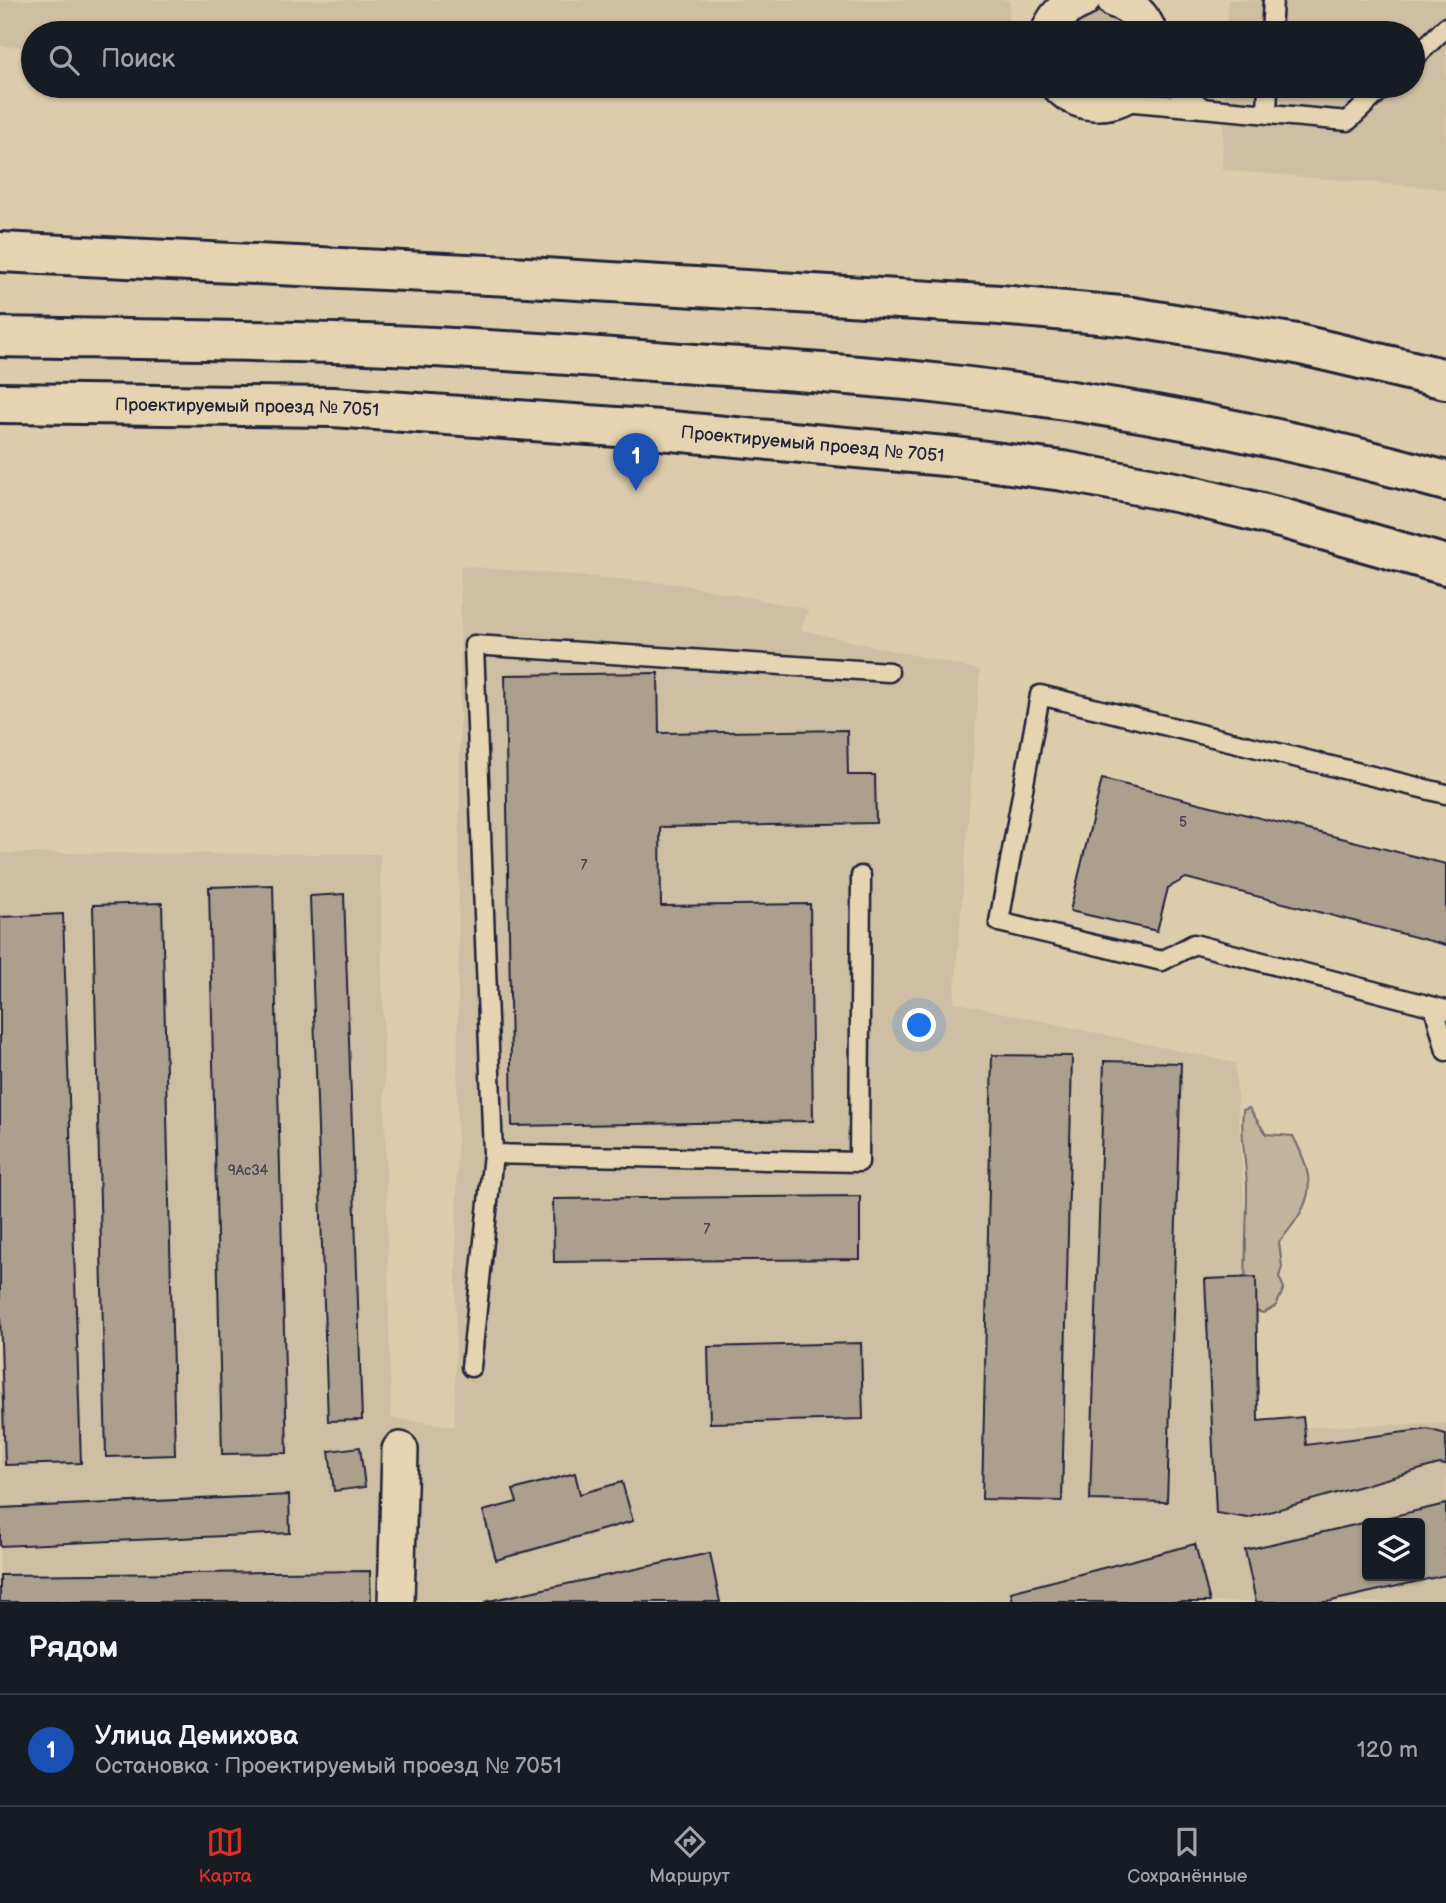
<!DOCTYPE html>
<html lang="ru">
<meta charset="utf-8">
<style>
body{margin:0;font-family:"Balsamiq Sans",sans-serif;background:#242831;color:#f1f3f6}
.controls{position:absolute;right:21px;bottom:21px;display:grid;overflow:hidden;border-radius:7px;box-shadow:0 2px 5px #0004}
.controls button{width:63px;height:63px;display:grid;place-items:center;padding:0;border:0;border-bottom:2px solid #363941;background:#171b24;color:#f1f3f6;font:35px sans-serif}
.you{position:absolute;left:920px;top:1026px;width:24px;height:24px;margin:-18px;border:5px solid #fff;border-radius:50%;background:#1a73e8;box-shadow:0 0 0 10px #1a73e833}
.badge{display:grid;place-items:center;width:46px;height:46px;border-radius:50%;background:#d93025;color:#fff;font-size:23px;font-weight:700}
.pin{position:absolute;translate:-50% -58px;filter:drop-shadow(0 2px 4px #0008)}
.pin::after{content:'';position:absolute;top:37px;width:24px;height:21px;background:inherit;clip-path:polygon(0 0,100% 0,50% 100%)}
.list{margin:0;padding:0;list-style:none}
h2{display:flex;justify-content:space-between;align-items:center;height:91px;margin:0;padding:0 28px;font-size:30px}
h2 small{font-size:23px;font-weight:400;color:#9ea1a6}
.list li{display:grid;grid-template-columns:46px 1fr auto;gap:21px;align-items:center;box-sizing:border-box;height:112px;padding:0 28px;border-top:2px solid #363941}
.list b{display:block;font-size:26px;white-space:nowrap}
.list p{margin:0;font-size:23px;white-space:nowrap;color:#9ea1a6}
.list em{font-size:23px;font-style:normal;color:#9ea1a6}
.icon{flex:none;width:38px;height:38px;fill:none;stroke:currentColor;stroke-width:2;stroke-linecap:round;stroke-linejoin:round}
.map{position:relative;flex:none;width:1446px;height:1602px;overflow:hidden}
.search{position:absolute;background:#171b24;box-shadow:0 2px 5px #0004;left:21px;right:21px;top:21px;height:77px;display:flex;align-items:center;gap:18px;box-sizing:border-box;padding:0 24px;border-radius:38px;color:#9ea1a6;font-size:26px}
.sheet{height:203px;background:#171b24}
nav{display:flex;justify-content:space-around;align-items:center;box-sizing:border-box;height:98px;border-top:2px solid #363941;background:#171b24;font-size:19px;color:#9ea1a6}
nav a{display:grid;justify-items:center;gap:4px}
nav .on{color:#d93025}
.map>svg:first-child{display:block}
.built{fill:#cebea3;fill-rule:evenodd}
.green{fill:#c2b39c;stroke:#726a6c;stroke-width:2}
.building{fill:#ac9f8e;stroke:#22223b;stroke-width:2;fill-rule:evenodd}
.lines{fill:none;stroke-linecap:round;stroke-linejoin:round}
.service-casing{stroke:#22223b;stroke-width:23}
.minor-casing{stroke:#22223b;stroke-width:40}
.secondary-casing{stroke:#22223b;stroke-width:44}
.service{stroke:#e5d3b1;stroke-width:18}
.minor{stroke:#e5d3b1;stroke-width:35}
.secondary{stroke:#e5d3b1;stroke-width:38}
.labels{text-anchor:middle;stroke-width:6;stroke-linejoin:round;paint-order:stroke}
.number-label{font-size:14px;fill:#444150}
.street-label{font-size:18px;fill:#22223b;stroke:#e5d3b1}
</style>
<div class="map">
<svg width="1446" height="1602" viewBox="0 0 1446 1602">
<rect width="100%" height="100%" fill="#ddccac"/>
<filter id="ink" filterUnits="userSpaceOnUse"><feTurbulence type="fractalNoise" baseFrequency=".0143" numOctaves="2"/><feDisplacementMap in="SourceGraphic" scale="14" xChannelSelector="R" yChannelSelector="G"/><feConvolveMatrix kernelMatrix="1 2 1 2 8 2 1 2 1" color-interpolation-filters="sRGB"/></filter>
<g filter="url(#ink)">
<path class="built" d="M0 0H1010L1008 33H33V47L0 46Z
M1228 0H1446V191L1435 188 1222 170 1225 86H1413V33H1227Z
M461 566 679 584 808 609 801 630 980 670 954 1002 1235 1063 1259 1428 1446 1423V1602H0V853L380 854 391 1418 455 1426ZM1367 1523H1420V1576H1367Z"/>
<path class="green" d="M1093 12C1115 13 1119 17 1133 33H1065L1071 24Z
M1249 1108 1266 1134 1293 1136C1318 1184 1313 1202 1279 1242L1282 1267 1279 1277 1284 1288 1276 1306 1263 1313 1246 1308C1244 1267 1247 1227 1247 1187 1246 1161 1240 1135 1243 1110Z"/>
<path class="building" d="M658 673 659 733 847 730 848 775H875L876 823 660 827 661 906 810 904 813 1121 512 1126 505 675Z
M1102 779 1446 864V945L1186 878 1168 888 1157 931 1070 911Z
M273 885 287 1453 222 1454 209 887Z
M344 894 362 1420 328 1421 310 896Z
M162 903 175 1455 106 1457 93 905Z
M63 914 81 1463 5 1465 0 1313V917Z
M992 1055 1072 1056 1062 1501 982 1499Z
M1104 1061 1181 1063 1167 1502 1090 1500Z
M860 1196V1259L554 1262 553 1199Z
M1256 1277 1258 1421 1303 1417 1306 1445 1428 1429 1446 1434V1465L1439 1464 1248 1518 1216 1513 1205 1279Z
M861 1343 863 1419 710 1423 708 1347Z
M360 1447 365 1487 334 1491 329 1451Z
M575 1473 580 1494 622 1482 633 1521 496 1560 483 1511 517 1502 513 1490Z
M289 1495 290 1533 0 1546V1508Z
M1446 1504V1575L1327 1602H1256L1245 1550ZM1367 1523H1420V1576H1367Z
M1195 1544 1210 1602H1013L1011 1592Z
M710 1553 720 1602H484Z
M370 1571 371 1602H0V1575Z"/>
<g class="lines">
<defs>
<path id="service" d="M1271 33 1273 0
M1413 59 1446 27
M1173 86 1202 107
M1123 101 1348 121 1385 86
M1267 114 1268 86
M1446 794 1040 695 999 922 1162 961 1194 944 1446 1010
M1434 1007 1446 1051
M493 1154 859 1162 861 876
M471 1367 493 1154 474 645 889 672"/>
<path id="minor" d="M1115 0C1131 5 1143 17 1149 33
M1049 33C1054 17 1066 6 1082 0
M1060 86C1080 108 1116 107 1137 86
M396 1602 400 1450"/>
<g id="secondary">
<path d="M0 252 510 276 1000 305 1132 317 1297 344 1446 379"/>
<path d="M0 337C122 339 244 340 366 344 471 348 576 355 680 363 768 369 856 374 943 384 1113 403 1281 435 1446 481"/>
<path id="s1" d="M0 403 333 407 660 430 956 457 1063 471 1180 493 1285 519 1446 565"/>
</g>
</defs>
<use href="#service" class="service-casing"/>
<use href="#minor" class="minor-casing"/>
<use href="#secondary" class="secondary-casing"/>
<use href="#service" class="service"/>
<use href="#minor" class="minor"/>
<use href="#secondary" class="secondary"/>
</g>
</g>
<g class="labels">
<g class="number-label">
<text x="1183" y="827">5</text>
<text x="584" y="870">7</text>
<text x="248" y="1175">9Ас34</text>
<text x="707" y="1234">7</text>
</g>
<g class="street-label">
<text dy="6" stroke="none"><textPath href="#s1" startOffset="247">Проектируемый проезд № 7051</textPath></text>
<text dy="6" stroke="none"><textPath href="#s1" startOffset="814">Проектируемый проезд № 7051</textPath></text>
</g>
</g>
</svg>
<div class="controls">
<button><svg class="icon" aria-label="layers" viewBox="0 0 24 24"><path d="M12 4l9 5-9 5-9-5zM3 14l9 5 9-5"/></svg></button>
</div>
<div class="you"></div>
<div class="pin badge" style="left:636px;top:491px;background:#1a4fb4">1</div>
<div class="search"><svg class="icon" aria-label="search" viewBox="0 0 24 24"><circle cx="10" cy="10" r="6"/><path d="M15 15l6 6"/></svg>Поиск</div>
</div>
<section class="sheet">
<h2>Рядом<small></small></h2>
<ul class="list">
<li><span class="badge" style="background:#1a4fb4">1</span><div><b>Улица Демихова</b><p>Остановка · Проектируемый проезд № 7051</p></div><em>120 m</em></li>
</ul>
</section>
<nav>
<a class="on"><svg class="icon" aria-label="map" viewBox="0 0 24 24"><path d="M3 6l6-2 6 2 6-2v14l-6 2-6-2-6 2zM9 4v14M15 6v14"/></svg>Карта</a>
<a><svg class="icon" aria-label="directions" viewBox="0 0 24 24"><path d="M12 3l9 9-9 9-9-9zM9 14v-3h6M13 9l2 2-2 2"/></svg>Маршрут</a>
<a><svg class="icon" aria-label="saved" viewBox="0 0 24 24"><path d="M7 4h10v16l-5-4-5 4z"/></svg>Сохранённые</a>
</nav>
